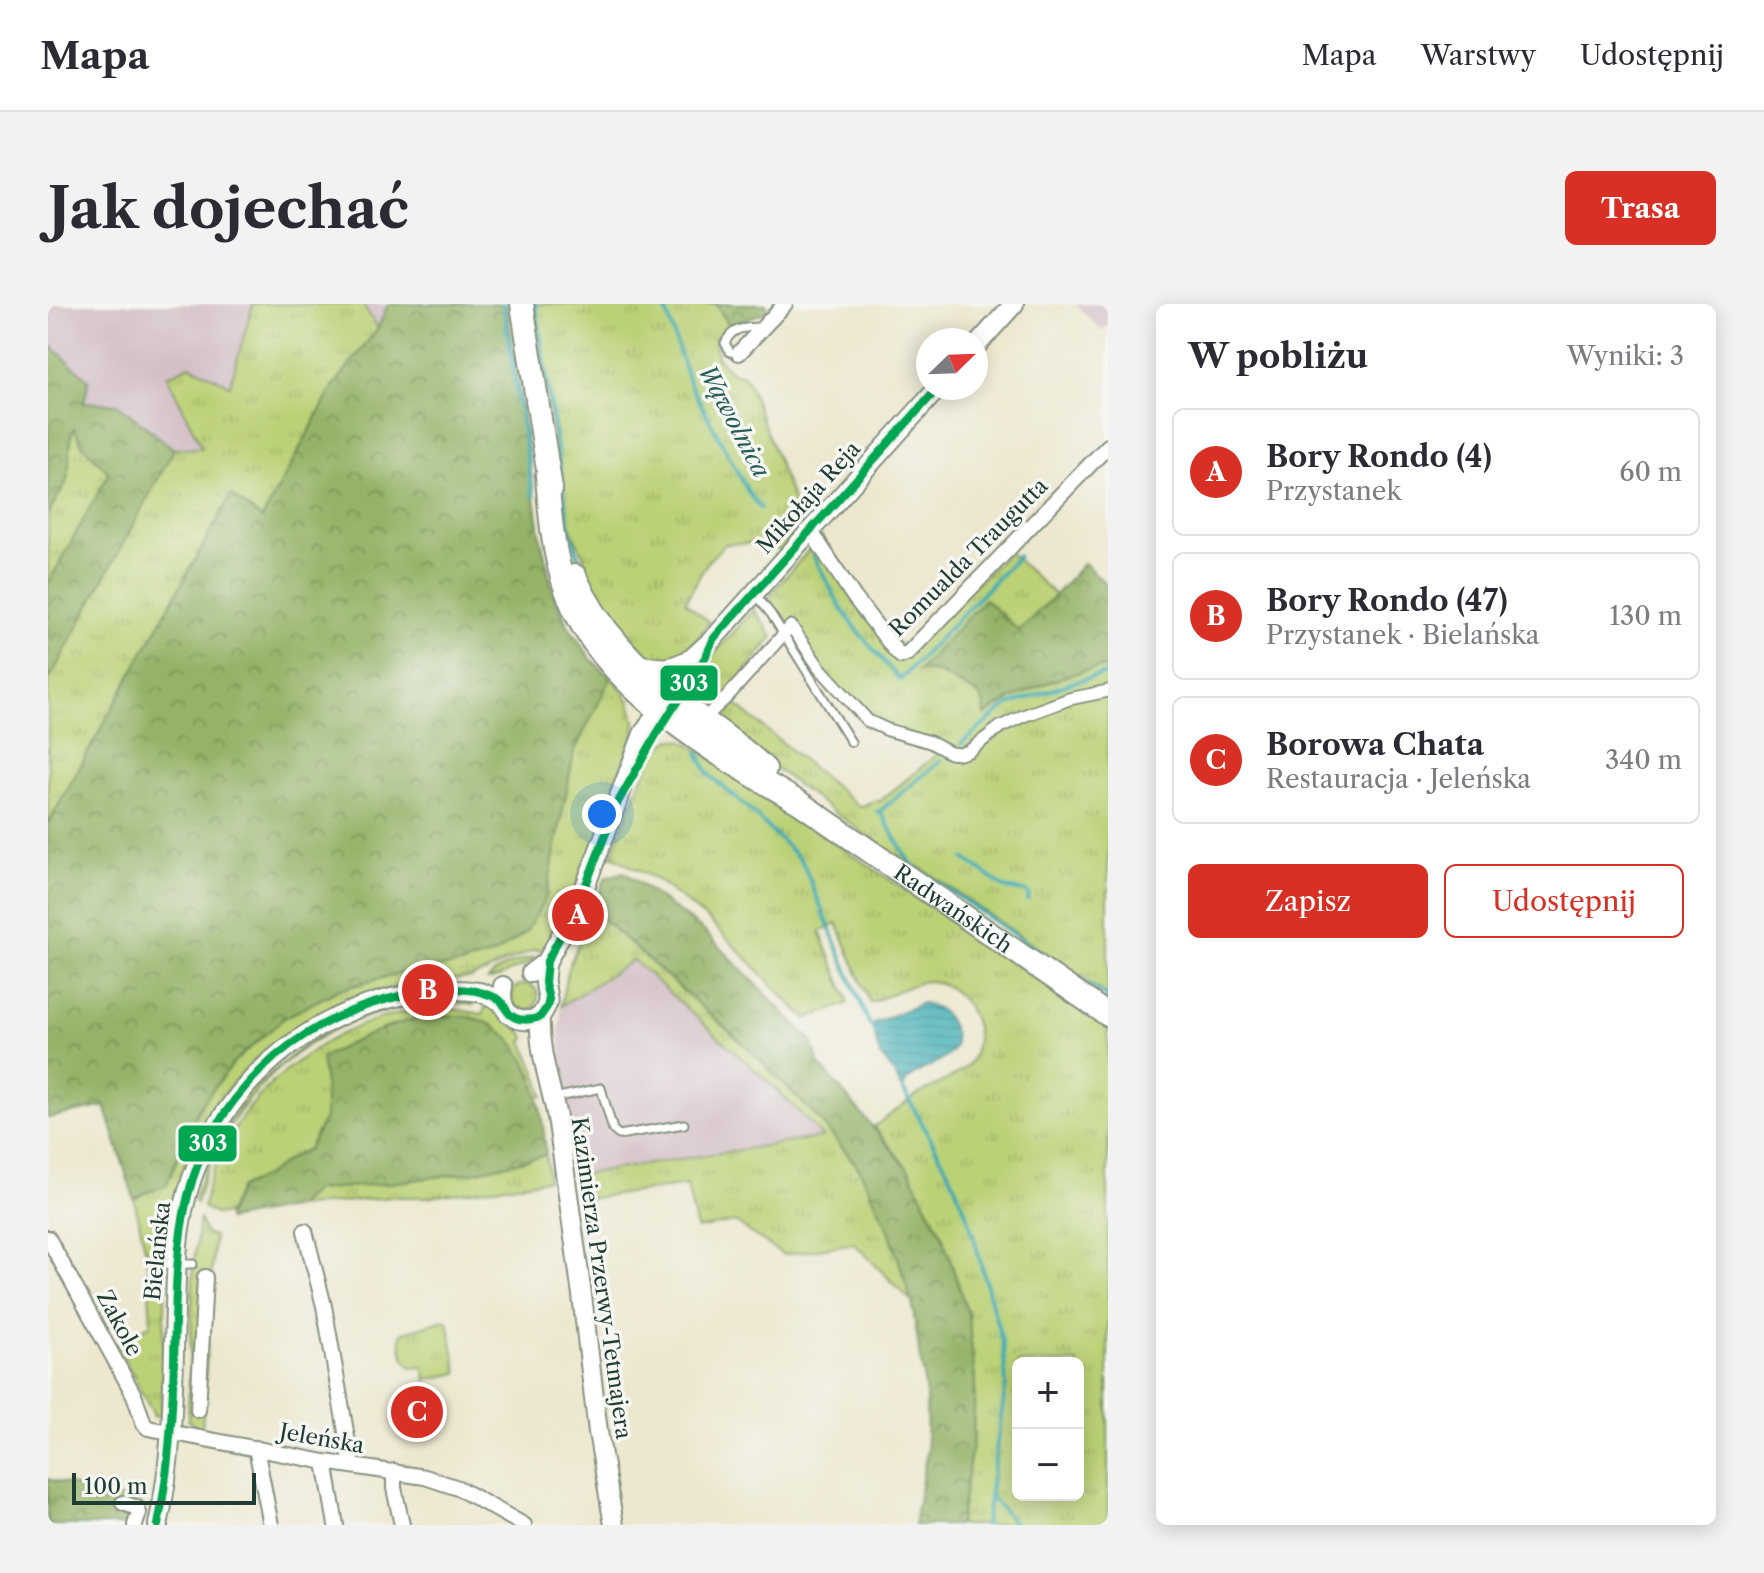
<!DOCTYPE html>
<html lang="pl">
<meta charset="utf-8">
<style>
body{margin:0;font-family:"Libre Caslon Text",serif;background:#f2f2f3;color:#2b2b33}
.controls{position:absolute;right:24px;bottom:24px;display:grid;overflow:hidden;border-radius:12px;box-shadow:0 4px 20px #0003}
.controls button{width:72px;height:72px;display:grid;place-items:center;padding:0;border:0;border-bottom:2px solid #e1e1e2;background:#fff;color:#2b2b33;font:40px sans-serif}
.compass{position:absolute;left:868px;top:24px;width:72px;height:72px;border-radius:50%;background:#fff;box-shadow:0 4px 20px #0003;rotate:67deg}
.scale{position:absolute;left:24px;bottom:20px;width:184px;box-sizing:border-box;padding-left:8px;border:4px solid #1f3d34;border-top:0;font-size:22px;line-height:28px;white-space:nowrap;color:#1f3d34;-webkit-text-stroke:6px #f6f6f2;paint-order:stroke}
.you{position:absolute;left:554px;top:510px;width:28px;height:28px;margin:-20px;border:6px solid #fff;border-radius:50%;background:#1a73e8;box-shadow:0 0 0 12px #1a73e833}
.badge{display:grid;place-items:center;width:52px;height:52px;border-radius:50%;background:#d93025;color:#fff;font-size:26px;font-weight:700}
.pin{position:absolute;translate:-50% -50%;border:4px solid #fff;box-shadow:0 2px 8px #0006}
.list{margin:0;padding:0;list-style:none}
h2{display:flex;justify-content:space-between;align-items:center;height:104px;margin:0;padding:0 32px;font-size:34px}
h2 small{font-size:26px;font-weight:400;color:#7c7c81}
.list li{display:grid;grid-template-columns:52px 1fr auto;gap:24px;align-items:center;box-sizing:border-box;height:128px;margin:0 16px 16px;padding:0 16px;border:2px solid #e1e1e2;border-radius:12px}
.list b{display:block;font-size:30px;white-space:nowrap}
.list p{margin:0;font-size:26px;white-space:nowrap;color:#7c7c81}
.list em{font-size:26px;font-style:normal;color:#7c7c81}
.actions{display:flex;gap:16px;padding:24px 32px}
.actions a{flex:1;padding:18px 0;border:2px solid #d93025;border-radius:12px;text-align:center;font-size:28px;color:#d93025}
.actions .main{background:#d93025;color:#fff}
.map{position:relative;flex:none;width:1060px;height:1221px;overflow:hidden;border-radius:12px}
header{display:flex;align-items:center;gap:48px;box-sizing:border-box;height:112px;padding:0 40px;background:#fff;border-bottom:2px solid #e1e1e2}
header strong{font-size:38px}
nav{display:flex;gap:44px;margin-inline-start:auto;font-size:28px}
.intro{display:flex;align-items:center;justify-content:space-between;box-sizing:border-box;height:192px;padding:0 48px}
h1{margin:0;font-size:56px}
.button{padding:20px 36px;border-radius:12px;background:#d93025;color:#fff;font-size:28px;font-weight:700}
main{display:flex;gap:48px;padding:0 48px}
aside{flex:1;background:#fff;border-radius:12px;box-shadow:0 4px 20px #0003}
.map>svg:first-child{display:block}
.industrial{fill:#d2bdc5}
.grass{fill:url(#grass-tufts);stroke:#6d8755;stroke-width:2;fill-rule:evenodd}
.forest{fill:url(#forest-crowns);stroke:#5a784e;stroke-width:2}
.water{fill:url(#water-rules);stroke:#2c7473;stroke-width:2}
.lines{fill:none;stroke-linecap:round;stroke-linejoin:round}
.stream{stroke:#39abb2;stroke-width:4}
.service-casing{stroke:#869281;stroke-width:11}
.pedestrian-casing{stroke:#869281;stroke-width:15}
.minor-casing{stroke:#869281;stroke-width:18}
.tertiary-casing{stroke:#869281;stroke-width:22}
.secondary-casing{stroke:#869281;stroke-width:26}
.service{stroke:#fff;stroke-width:7}
.pedestrian{stroke:#fff;stroke-width:11}
.minor{stroke:#fff;stroke-width:14}
.tertiary{stroke:#fff;stroke-width:18}
.secondary{stroke:#fff;stroke-width:22}
.bus-1-casing{stroke:#f6f6f2;stroke-width:14}
.bus-1{stroke:#00a651;stroke-width:8}
.labels{text-anchor:middle;stroke-width:7;stroke-linejoin:round;paint-order:stroke}
.street-label{font-size:22px;fill:#1f3d34;stroke:#f6f6f2}
.water-label{font-size:24px;font-style:italic;fill:#275e5a;stroke:#f6f6f2}
.line-badge{stroke:#f6f6f2;stroke-width:3}
.badge-label{font-size:22px;text-anchor:middle;font-weight:bold;fill:#fff}
</style>
<header>
<strong>Mapa</strong>
<nav><a>Mapa</a><a>Warstwy</a><a>Udostępnij</a></nav>
</header>
<div class="intro"><h1>Jak dojechać</h1><a class="button">Trasa</a></div>
<main>
<div class="map">
<svg width="1060" height="1221" viewBox="0 0 1060 1221">
<defs>
<pattern id="grass-tufts" width="24" height="20" patternUnits="userSpaceOnUse" patternTransform="scale(2)"><rect width="24" height="20" fill="#bbd176"/><path d="M3 7l-1-3M5 7V3M7 7l1-3M15 17l-1-3M17 17v-4M19 17l1-3" fill="none" stroke="#a0b467"/></pattern>
<pattern id="forest-crowns" width="20" height="18" patternUnits="userSpaceOnUse" patternTransform="scale(2)"><rect width="20" height="18" fill="#94b367"/><path d="M2 6a3 3 0 1 1 6 0M12 15a3 3 0 1 1 6 0" fill="none" stroke="#789356"/></pattern>
<pattern id="water-rules" width="6" height="5" patternUnits="userSpaceOnUse" patternTransform="scale(2)"><rect width="6" height="5" fill="#39abb2"/><path d="M0 2.5h6" fill="none" stroke="#2f8c92"/></pattern>
</defs>
<rect width="100%" height="100%" fill="#f6f6f2"/>
<filter id="ink" filterUnits="userSpaceOnUse"><feTurbulence type="fractalNoise" baseFrequency=".0125" numOctaves="2"/><feDisplacementMap in="SourceGraphic" scale="16" xChannelSelector="R" yChannelSelector="G"/><feConvolveMatrix kernelMatrix="1 2 1 2 8 2 1 2 1" color-interpolation-filters="sRGB"/></filter>
<filter id="wash" filterUnits="userSpaceOnUse"><feTurbulence type="fractalNoise" baseFrequency=".006" numOctaves="4" result="noise"/><feDisplacementMap in="SourceGraphic" scale="32" xChannelSelector="R" yChannelSelector="G"/><feGaussianBlur stdDeviation="1.8" result="paint"/><feColorMatrix in="noise" values="0 0 0 0 0 0 0 0 0 0 0 0 0 0 0 0 0 1.4 0 .05"/><feComposite in="paint" operator="in"/></filter>
<g filter="url(#wash)">
<rect width="100%" height="100%" fill="#ece7ce"/>
<path class="industrial" d="M0 0H340L330 24 285 83 214 215 69 100 35 98 23 130 0 123Z
M1027 0H1060V21L1054 27Z
M584 656 730 787 775 834 529 871 513 753 511 728 513 702Z"/>
<path class="grass" d="M205 0H314L330 24 285 83 214 215 183 192 0 520V378L126 145 154 144 119 72 142 61 182 81Z
M485 0H668L681 21 667 34 669 53 685 70 696 71 701 81 750 210 756 219 733 246 706 239 677 240 660 257 637 298 661 318 648 337 631 354 603 358 572 333 576 328 552 294 540 270 534 248 516 210Z
M26 123 34 141 62 169 0 280V210L20 175 23 131Z
M773 232 813 295 857 347 961 248 1007 291 970 328 937 296 871 367H882L895 371 930 390 936 400 938 411C967 390 1024 366 1060 363V692L873 564 860 560C793 514 727 467 666 413L681 395 812 503 828 496 831 498 892 448 817 421 768 368 744 337 720 293Z
M706 305 725 333 677 392 661 405C656 400 652 396 650 389 646 365 691 323 706 305Z
M563 374 573 384 582 398 587 416 586 432 564 485 550 534 511 623 492 647 488 645 457 658 437 669 428 671 424 674C388 677 352 680 317 691 225 719 147 800 127 895 119 931 118 967 117 1004 115 1040 114 1076 113 1113L105 1112V1109L68 1040 103 1020 99 953 86 895 99 888 118 882 150 805 187 757 236 714 290 686 352 669 415 660 498 593 526 448Z
M624 435 634 436 718 487 722 495 1060 723V1221H911L925 1136 927 1076 920 1010 894 931 861 866 826 822C841 812 856 800 871 790 885 782 909 773 919 762 944 733 918 679 880 677 868 677 835 694 822 699L789 619 772 628 800 696 799 700 758 715 663 618 611 577 564 552C575 524 598 446 624 435ZM970 1059H1030V1191H970Z
M548 596 551 612 700 744 770 814 811 864 841 926 864 998 806 939 735 951 687 918 649 925 639 881 530 896 529 871 775 833 730 787 585 656 513 702 519 667Z
M487 653C481 662 474 661 465 666 456 670 451 675 440 676 451 662 470 657 487 653Z
M464 693a13 13 0 1 1 26 0a13 13 0 1 1-26 0Z
M382 695H410L426 698 425 701C397 696 369 700 341 706 244 729 175 805 148 899L145 895 169 835 205 784 260 738 318 708Z
M438 700C454 705 471 720 478 735L475 737 490 773 495 792 490 793C483 764 477 749 453 731 447 726 440 719 433 717 382 699 318 730 274 754L277 781V814L260 845 241 855 219 871 192 884 179 911 167 910 155 903C175 795 283 708 392 704 406 704 421 708 435 710Z
M498 851 500 876 382 893H343L248 903 267 886 342 879 426 868Z
M151 914 158 931 166 932 154 1126 140 1116 145 967Z
M396 1016 400 1017 410 1069 378 1076 376 1063 364 1064C354 1055 352 1043 353 1029Z"/>
<path class="forest" d="M340 0H459L493 236 506 290 521 323 544 356 563 374 526 448 498 593 478 628 448 649 415 660 352 669 290 686 236 714 187 757 150 805 118 882 99 888 86 895 57 802 0 814V520L183 191 214 215 285 83 330 24Z
M668 0H718L720 7 681 21Z
M0 39 41 76 36 98 69 100 126 145 0 378V280L61 169 34 140 26 124 23 131 20 175 0 210Z
M1036 259 1060 282V363C1024 366 966 390 937 411L936 400 930 390 895 371 882 367H870L937 295 971 327 1007 291Z
M576 568 656 627 763 736 771 760 861 866 894 931 920 1010 927 1076 925 1136 911 1221H866L879 1146 878 1091 864 998 841 926 811 864 770 814 700 744 551 612 548 596 558 573Z
M380 712C398 712 418 710 435 717 487 738 494 803 498 851L426 868 342 879 267 886 248 903 179 916V911L192 884 219 871 241 855 260 845 277 814V781L273 754C309 735 340 720 380 712Z
M0 1175 93 1200 89 1221H0Z"/>
<path class="water" d="M874 699C888 702 897 707 903 721 920 757 881 757 862 774 859 776 856 782 855 785L852 783C850 769 836 760 831 747 827 739 827 728 826 719Z"/>
<g class="lines">
<path class="stream" d="M455 0 485 192
M488 0 516 191 523 229 535 268
M616 0 641 78 702 191 712 204
M765 251 793 304 813 331 852 376 970 252
M913 440 952 407 961 401 1026 378 1060 369
M650 449 661 471 699 503 754 557 820 717 828 730
M832 507 893 456
M829 508 832 507 860 556 868 564 1060 694
M916 554 957 584 977 587 981 590 980 596
M855 785 902 870 921 916 955 1041 958 1080 937 1221
M943 1193 968 1221"/>
</g>
</g>
<g filter="url(#ink)">
<g class="lines">
<defs>
<path id="service" d="M691 49 682 48 677 39C685 22 697 24 714 23
M706 289 723 310 803 438
M506 794 553 784 565 826 571 831 636 820
M119 960H145"/>
<path id="pedestrian" d="M662 409 679 393 743 322 771 363 820 417 840 426 882 438 902 449 912 450 921 447 952 423 975 412 1021 395 1060 387"/>
<path id="minor" d="M691 49 737 0
M762 226 806 293 847 346 853 352 860 349 1060 142
M257 927 276 1002 304 1162
M0 934 86 1091 96 1120 100 1124 277 1158 377 1173 410 1184 476 1221
M150 1106 157 973
M208 1144 223 1221
M277 1158 288 1221
M346 1167V1184L354 1221
M75 1199 89 1204 91 1209 87 1221"/>
<path id="tertiary" d="M928 42 966 0
M590 360C615 365 620 366 644 354
M483 669 499 657 532 596 595 430 644 354 666 334 890 84
M455 682C450 708 467 723 492 713 504 694 499 698 497 679 496 672 498 663 499 657
M492 713C490 749 504 784 510 819L534 991 550 1128 566 1221
M110 1221C126 1150 125 1075 127 1003 128 976 128 950 132 924 146 827 211 747 300 708 336 693 393 681 431 688 439 690 447 695 454 698"/>
<g id="secondary">
<path d="M474 0 503 185"/>
<path id="s1" d="M499 171C502 212 505 253 520 291 554 384 670 452 752 499L1060 711"/>
<path d="M527 272C549 324 590 365 634 400 661 421 692 440 717 465"/>
</g>
</defs>
<use href="#service" class="service-casing"/>
<use href="#pedestrian" class="pedestrian-casing"/>
<use href="#minor" class="minor-casing"/>
<use href="#tertiary" class="tertiary-casing"/>
<use href="#secondary" class="secondary-casing"/>
<use href="#service" class="service"/>
<use href="#pedestrian" class="pedestrian"/>
<use href="#minor" class="minor"/>
<use href="#tertiary" class="tertiary"/>
<use href="#secondary" class="secondary"/>
<defs>
<path id="bus-1" d="M110 1221C121 1167 124 1113 126 1058 129 942 125 853 214 765 248 731 293 707 340 695 369 687 406 681 436 689 441 691 449 693 453 697 454 698 458 705 459 707 467 718 480 717 492 713L499 703 501 695 497 679 499 657 532 596 570 498 608 431 658 352 666 334 890 84"/>
</defs>
<use href="#bus-1" class="bus-1-casing"/>
<use href="#bus-1" class="bus-1"/>
</g>
</g>
<g class="labels">
<g class="street-label">
<text transform="translate(760 193) rotate(-48)" y="8">Mikołaja Reja</text>
<text transform="translate(920 253) rotate(-45)" y="8">Romualda Traugutta</text>
<text dy="8" stroke="none"><textPath href="#s1" startOffset="626">Radwańskich</textPath></text>
<text transform="translate(109 947) rotate(-84)" y="8">Bielańska</text>
<text transform="translate(554 974) rotate(82)" y="8">Kazimierza Przerwy-Tetmajera</text>
<text transform="translate(72 1019) rotate(62)" y="8">Zakole</text>
<text transform="translate(274 1134) rotate(10)" y="8">Jeleńska</text>
</g>
<g class="water-label">
<text transform="translate(686 117) rotate(62)" y="8">Wąwolnica</text>
</g>
</g>
<g class="line-badge">
<rect x="611" y="360" width="60" height="38" rx="8" fill="#00a651"/>
<rect x="129" y="820" width="61" height="39" rx="8" fill="#00a651"/>
</g>
<g class="badge-label">
<text x="641" y="387">303</text>
<text x="160" y="847">303</text>
</g>
</svg>
<div class="controls">
<button>+</button>
<button>−</button>
</div>
<svg class="compass" viewBox="-18 -18 36 36"><path d="M0-13l5 13h-10z" fill="#e53935"/><path d="M0 13l5-13h-10z" fill="#7c7c81"/></svg>
<div class="scale">100 m</div>
<div class="you"></div>
<div class="pin badge" style="left:530px;top:611px">A</div>
<div class="pin badge" style="left:380px;top:686px">B</div>
<div class="pin badge" style="left:369px;top:1108px">C</div>
</div>
<aside>
<h2>W pobliżu<small>Wyniki: 3</small></h2>
<ul class="list">
<li><span class="badge">A</span><div><b>Bory Rondo (4)</b><p>Przystanek</p></div><em>60 m</em></li>
<li><span class="badge">B</span><div><b>Bory Rondo (47)</b><p>Przystanek · Bielańska</p></div><em>130 m</em></li>
<li><span class="badge">C</span><div><b>Borowa Chata</b><p>Restauracja · Jeleńska</p></div><em>340 m</em></li>
</ul>
<div class="actions"><a class="main">Zapisz</a><a>Udostępnij</a></div>
</aside>
</main>
